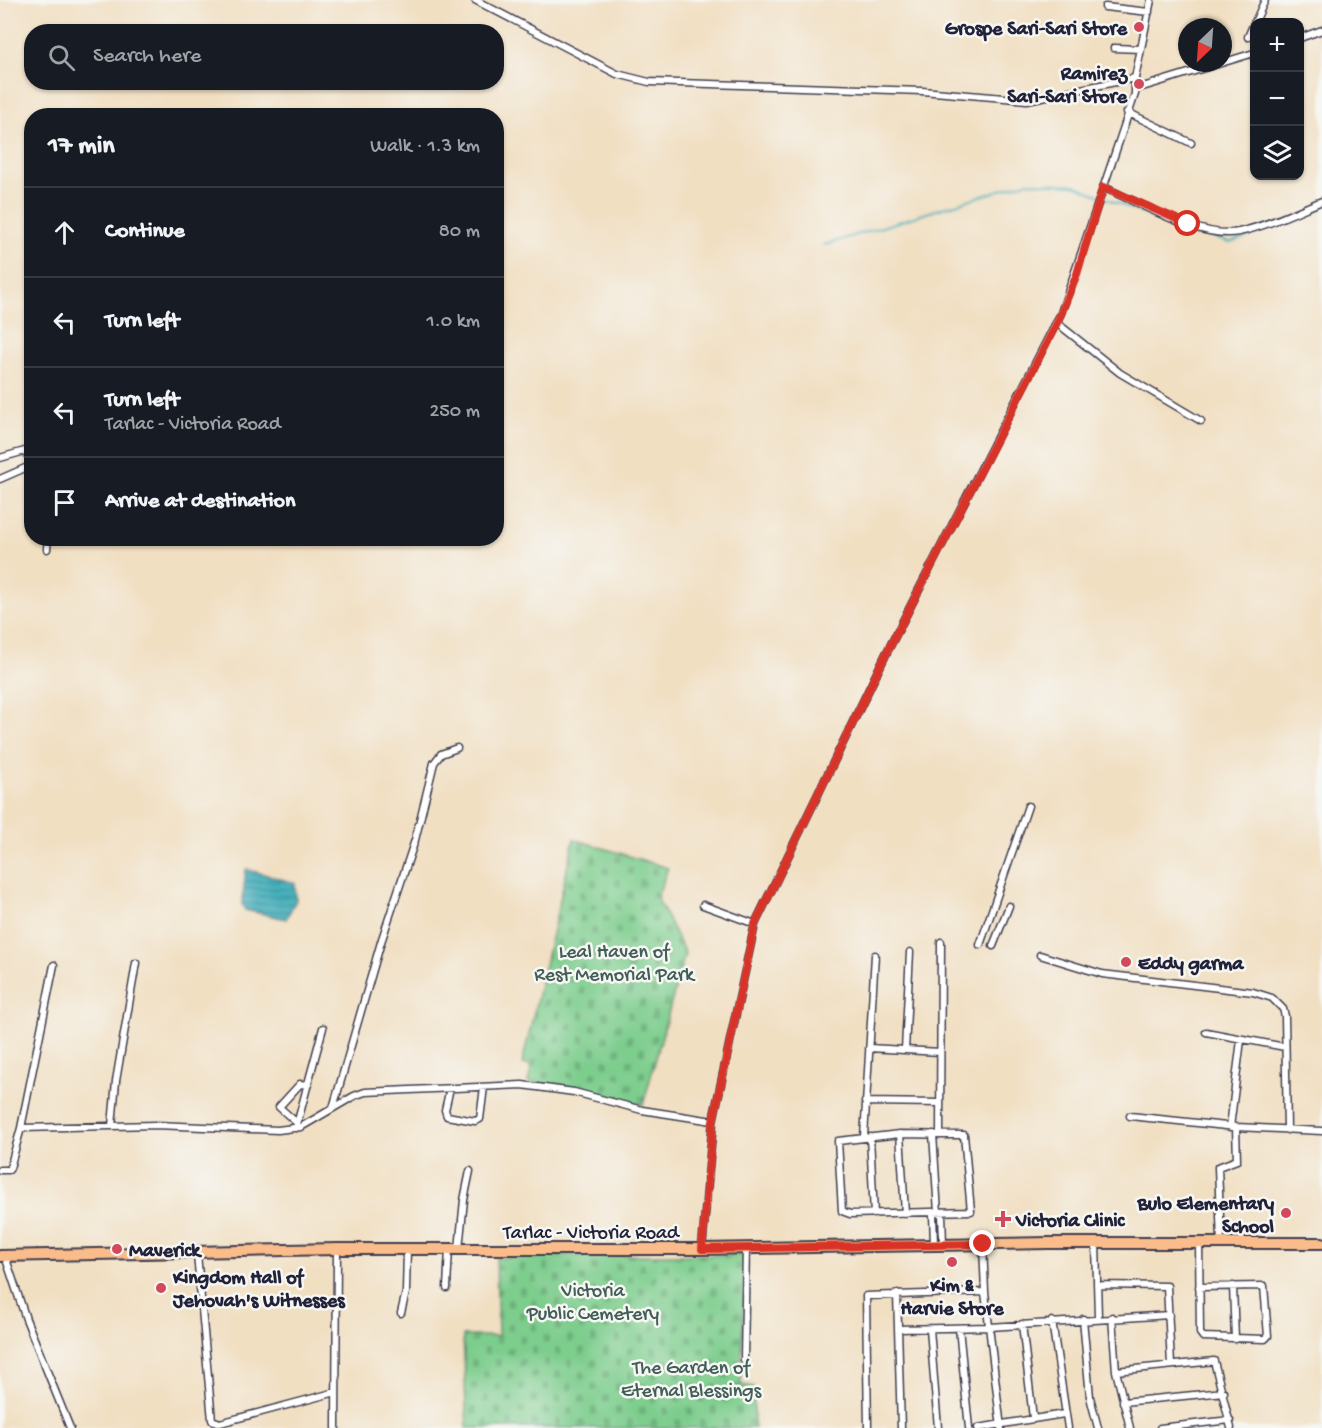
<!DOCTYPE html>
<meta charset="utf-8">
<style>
body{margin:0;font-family:"Gochi Hand",sans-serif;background:#242831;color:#f1f3f6}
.controls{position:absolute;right:18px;top:18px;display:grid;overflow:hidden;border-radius:12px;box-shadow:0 2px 4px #0004}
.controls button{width:54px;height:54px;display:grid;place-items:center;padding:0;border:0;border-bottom:2px solid #363941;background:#171b24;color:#f1f3f6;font:30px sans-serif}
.compass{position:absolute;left:1178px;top:18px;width:54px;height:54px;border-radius:50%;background:#171b24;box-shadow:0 2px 4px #0004;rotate:205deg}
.stop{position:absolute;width:18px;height:18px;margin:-14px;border:4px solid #d93025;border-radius:50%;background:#fff}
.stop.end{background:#d93025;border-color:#fff;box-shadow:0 2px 6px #0008}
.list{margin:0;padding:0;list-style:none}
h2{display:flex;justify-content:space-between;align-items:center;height:78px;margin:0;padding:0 24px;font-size:26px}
h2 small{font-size:20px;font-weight:400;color:#9ea1a6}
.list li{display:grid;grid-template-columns:39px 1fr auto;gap:18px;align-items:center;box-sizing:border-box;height:90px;padding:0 24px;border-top:2px solid #363941}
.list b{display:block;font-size:22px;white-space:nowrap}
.list p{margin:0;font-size:20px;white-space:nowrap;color:#9ea1a6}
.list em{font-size:20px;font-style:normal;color:#9ea1a6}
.icon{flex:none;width:33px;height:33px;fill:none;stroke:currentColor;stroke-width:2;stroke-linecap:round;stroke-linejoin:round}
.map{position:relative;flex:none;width:1322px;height:1428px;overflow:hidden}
.search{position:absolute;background:#171b24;box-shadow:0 2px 4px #0004;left:24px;top:24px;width:480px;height:66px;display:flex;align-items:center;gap:15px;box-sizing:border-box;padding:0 21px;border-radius:24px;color:#9ea1a6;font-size:22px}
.panel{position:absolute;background:#171b24;box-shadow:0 2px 4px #0004;left:24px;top:108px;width:480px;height:438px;border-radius:24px}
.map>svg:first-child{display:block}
.cemetery{fill:url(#cemetery-stones);stroke:#507864;stroke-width:1.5}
.water{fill:url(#water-rules);stroke:#2e6679;stroke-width:1.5}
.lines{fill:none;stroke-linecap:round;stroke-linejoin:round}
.stream{stroke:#3babb7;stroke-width:2}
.street-casing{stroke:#413e4f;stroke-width:9}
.primary-casing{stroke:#413e4f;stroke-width:14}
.street{stroke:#fff;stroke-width:6}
.primary{stroke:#f9bc8a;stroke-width:10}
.route{stroke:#d93025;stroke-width:8}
.poi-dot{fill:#d1495b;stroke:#f6f6f2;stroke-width:2}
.labels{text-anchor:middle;stroke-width:5;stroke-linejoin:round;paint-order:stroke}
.poi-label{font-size:20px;font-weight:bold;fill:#22223b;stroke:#f6f6f2;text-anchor:start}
.park-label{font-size:20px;fill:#425e58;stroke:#f6f6f2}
.street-label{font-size:20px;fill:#22223b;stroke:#f6f6f2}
</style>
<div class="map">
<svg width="1322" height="1428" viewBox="0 0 1322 1428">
<defs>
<pattern id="cemetery-stones" width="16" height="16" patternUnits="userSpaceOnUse" patternTransform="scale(1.5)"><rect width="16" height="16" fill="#7dcd8d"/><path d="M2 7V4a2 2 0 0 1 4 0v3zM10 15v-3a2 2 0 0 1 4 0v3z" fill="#6cb07b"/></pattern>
<pattern id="water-rules" width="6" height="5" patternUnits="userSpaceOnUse" patternTransform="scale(1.5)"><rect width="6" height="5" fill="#3babb7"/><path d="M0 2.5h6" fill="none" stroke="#318b96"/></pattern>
</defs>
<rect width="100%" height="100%" fill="#f6f6f2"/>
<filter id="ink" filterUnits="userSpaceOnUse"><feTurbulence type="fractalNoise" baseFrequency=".0167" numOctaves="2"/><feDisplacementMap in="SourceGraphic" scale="12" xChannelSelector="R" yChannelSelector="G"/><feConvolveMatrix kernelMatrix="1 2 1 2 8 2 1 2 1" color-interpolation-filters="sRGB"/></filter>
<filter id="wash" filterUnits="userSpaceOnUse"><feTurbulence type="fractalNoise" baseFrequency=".008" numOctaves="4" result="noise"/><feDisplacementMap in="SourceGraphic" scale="24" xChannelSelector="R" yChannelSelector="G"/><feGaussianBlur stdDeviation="1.35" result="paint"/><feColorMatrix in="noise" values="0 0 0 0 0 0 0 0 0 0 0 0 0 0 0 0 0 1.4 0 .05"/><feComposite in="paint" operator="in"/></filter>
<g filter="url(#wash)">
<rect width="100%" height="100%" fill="#f1dfc2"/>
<path class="cemetery" d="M574 839 668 868 657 898 685 953 643 1105 575 1088 528 1082 532 1065 522 1064Z
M552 1255H745L741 1385 754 1387V1428H467L463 1336H498L496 1258Z"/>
<path class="water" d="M246 869 295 883 296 900 286 919 245 910 242 904Z"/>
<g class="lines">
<path class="stream" d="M824 245 1026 182 1074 185 1151 217 1230 243 1322 209"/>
</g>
</g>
<g filter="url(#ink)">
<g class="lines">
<defs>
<path id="street" d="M475 0 617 74 649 82 922 91 1027 100 1135 78
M1105 7 1149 12
M1255 22 1265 0
M1248 37 1254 23
M1300 38 1322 30
M1114 48 1141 49
M1136 89 1254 53
M1127 112 1191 143
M1103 187C1138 202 1201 240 1239 232 1267 226 1295 212 1322 201
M1057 323 1120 373 1201 421
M23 452 32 457
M0 458 32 449
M0 479 32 465
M47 549 48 538
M703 905 755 924
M980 945 1028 806
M993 946 1009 906
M1040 955 1102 974 1253 992 1272 998 1283 1009 1285 1016 1287 1130
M1206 1032 1285 1047
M869 1048 940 1052
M905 1050 910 952
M450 1088 445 1110 447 1116 475 1121 480 1119 484 1087
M865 1102 940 1103
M333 1108 381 942 415 840 434 763 441 754 457 748
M1130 1116 1236 1127 1322 1131
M297 1123 279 1107 300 1084 308 1085
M112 1126 116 1081 136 963
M1230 1127 1241 1040
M21 1128 54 965
M296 1128 323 1028
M900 1134 964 1135 971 1211 850 1214 842 1211 838 1141Z
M900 1134 905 1213
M933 1134 938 1213
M940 1134 941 942
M864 1137 875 955
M870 1137 874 1214
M0 1170H9L10 1168 21 1128 156 1125 278 1130 301 1127 354 1096 365 1092 522 1085 574 1092 642 1110 713 1121
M933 1213 934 1245
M942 1213 943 1244
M1221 1241 1218 1167 1237 1160 1236 1127
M1199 1242 1200 1333 1203 1337 1265 1339 1268 1336 1264 1286 1199 1287
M1096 1243 1098 1317
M983 1244 985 1292 1001 1428
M459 1249 464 1200 470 1171
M702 1249 713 1121 755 924 887 652 1061 313 1135 94V78L1151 0
M197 1254 212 1420 220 1423 336 1392
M5 1256 26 1319 70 1428
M1097 1285 1167 1286 1171 1365
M1233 1286 1235 1339
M447 1288 449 1249
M897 1294 901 1428
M401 1313 406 1292 407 1249
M1112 1317 1116 1371 1130 1428
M1083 1319 1090 1397 1098 1428
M1052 1321 1068 1428
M1022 1324 1033 1418
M959 1328 969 1428
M898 1329 990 1327 1169 1315
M930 1329 938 1428
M744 1360 746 1248
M1116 1371 1214 1361 1231 1428
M1123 1402 1224 1392
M336 1428 337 1249
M868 1428 866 1296 985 1292
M978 1428 1064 1414
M1160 1428 1230 1420"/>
<path id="primary" d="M0 1256 337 1249H702L1048 1243H1322"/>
</defs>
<use href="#street" class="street-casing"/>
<use href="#primary" class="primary-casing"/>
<use href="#street" class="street"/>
<use href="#primary" class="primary"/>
</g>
</g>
<g class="lines" filter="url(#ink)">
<path class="route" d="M983 1244 702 1249 713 1121 755 924 887 652 1057 323 1077 274 1103 187 1188 224"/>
</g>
<g class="poi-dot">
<circle cx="1139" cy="27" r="6"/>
<circle cx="1139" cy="84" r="6"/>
<circle cx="1126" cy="962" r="6"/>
<circle cx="1286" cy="1213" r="6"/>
<path d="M1000 1210h6v6h6v6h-6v6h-6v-6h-6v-6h6z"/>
<circle cx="117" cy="1249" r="6"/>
<circle cx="952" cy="1262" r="6"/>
<circle cx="161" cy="1288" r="6"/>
</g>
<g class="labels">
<g class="poi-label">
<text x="1127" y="34" text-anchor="end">Grospe Sari-Sari Store</text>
<text x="1127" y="79" text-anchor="end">Ramirez<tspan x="1127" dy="23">Sari-Sari Store</tspan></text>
<text x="1138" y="969">Eddy garma</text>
<text x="1274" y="1209" text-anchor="end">Bulo Elementary<tspan x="1274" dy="23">School</tspan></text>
<text x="1016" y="1226">Victoria Clinic</text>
<text x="129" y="1256">Maverick</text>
<text x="173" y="1283">Kingdom Hall of<tspan x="173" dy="23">Jehovah's Witnesses</tspan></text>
<text x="952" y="1291" text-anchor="middle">Kim &amp;<tspan x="952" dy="23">Harvie Store</tspan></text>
</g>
<g class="park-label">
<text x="614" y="957">Leal Haven of<tspan x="614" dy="23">Rest Memorial Park</tspan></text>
<text x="593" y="1296">Victoria<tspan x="593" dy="23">Public Cemetery</tspan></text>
<text x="691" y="1373">The Garden of<tspan x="691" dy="23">Eternal Blessings</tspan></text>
</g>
<g class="street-label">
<text x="591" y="1238">Tarlac - Victoria Road</text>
</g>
</g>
</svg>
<div class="controls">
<button>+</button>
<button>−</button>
<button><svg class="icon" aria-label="layers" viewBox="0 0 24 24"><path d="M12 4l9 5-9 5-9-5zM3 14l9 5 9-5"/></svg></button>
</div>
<svg class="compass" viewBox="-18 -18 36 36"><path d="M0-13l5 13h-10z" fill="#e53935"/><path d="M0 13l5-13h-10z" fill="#9ea1a6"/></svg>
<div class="stop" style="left:1188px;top:224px"></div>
<div class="stop end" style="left:983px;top:1244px"></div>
<div class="search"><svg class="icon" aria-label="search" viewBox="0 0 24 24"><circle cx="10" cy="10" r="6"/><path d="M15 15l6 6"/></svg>Search here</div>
<section class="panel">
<h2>17 min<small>Walk · 1.3 km</small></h2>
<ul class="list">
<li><svg class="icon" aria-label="ahead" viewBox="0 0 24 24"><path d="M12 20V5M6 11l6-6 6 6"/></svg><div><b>Continue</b></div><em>80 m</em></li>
<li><svg class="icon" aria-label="left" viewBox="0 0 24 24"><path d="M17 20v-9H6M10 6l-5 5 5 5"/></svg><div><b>Turn left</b></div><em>1.0 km</em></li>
<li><svg class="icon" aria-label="left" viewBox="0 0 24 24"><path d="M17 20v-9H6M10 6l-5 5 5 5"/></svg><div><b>Turn left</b><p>Tarlac - Victoria Road</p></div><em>250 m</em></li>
<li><svg class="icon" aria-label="arrive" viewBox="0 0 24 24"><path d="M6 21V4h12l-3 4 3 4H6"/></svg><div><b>Arrive at destination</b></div></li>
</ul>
</section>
</div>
